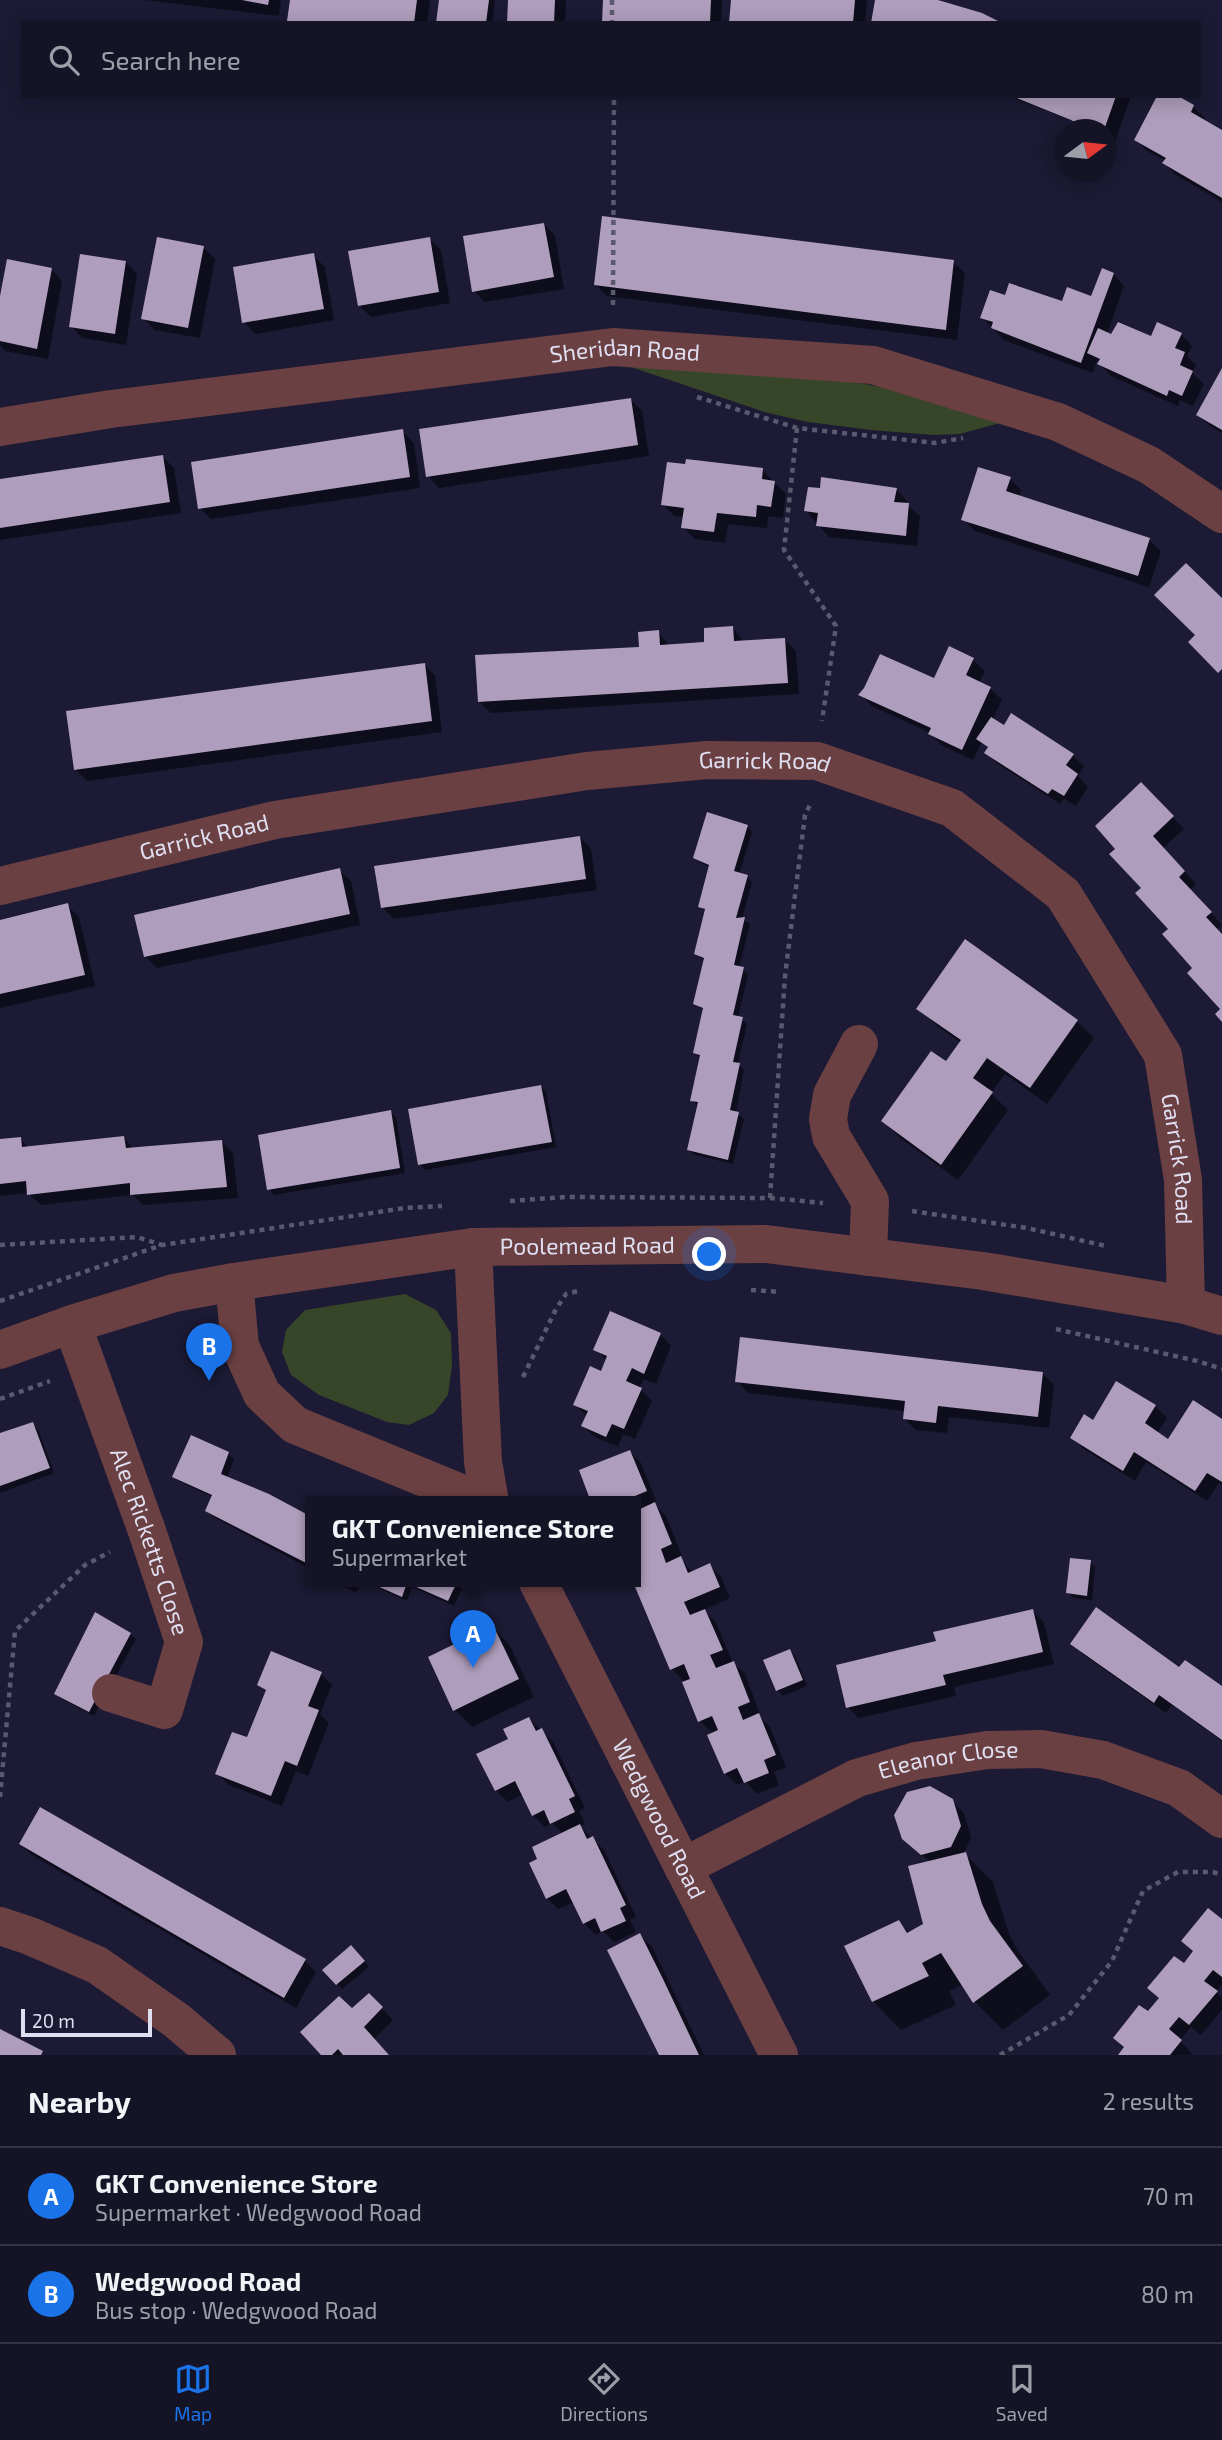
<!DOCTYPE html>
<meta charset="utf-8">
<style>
body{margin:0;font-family:"Exo 2",sans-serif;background:#1e1d2f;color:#f1f3f6}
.compass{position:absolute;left:1054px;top:119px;width:63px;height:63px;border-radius:50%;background:#151427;box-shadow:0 4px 18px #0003;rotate:75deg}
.scale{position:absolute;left:21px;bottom:18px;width:131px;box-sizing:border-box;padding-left:7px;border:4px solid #dfdff1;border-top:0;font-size:19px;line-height:24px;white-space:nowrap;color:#dfdff1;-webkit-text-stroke:5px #1c1a34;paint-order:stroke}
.you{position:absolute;left:710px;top:1255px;width:24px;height:24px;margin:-18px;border:5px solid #fff;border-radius:50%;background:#1a73e8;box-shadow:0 0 0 10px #1a73e833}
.badge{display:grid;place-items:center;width:46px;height:46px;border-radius:50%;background:#1a73e8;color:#fff;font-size:23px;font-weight:700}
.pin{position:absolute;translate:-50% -58px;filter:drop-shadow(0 2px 4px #0008)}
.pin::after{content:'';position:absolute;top:37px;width:24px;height:21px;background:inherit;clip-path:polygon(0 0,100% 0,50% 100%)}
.popup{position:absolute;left:305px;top:1496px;width:336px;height:91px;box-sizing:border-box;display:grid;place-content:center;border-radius:0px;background:#151427;filter:drop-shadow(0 2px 5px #0005);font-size:23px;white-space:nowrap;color:#9d9ea7}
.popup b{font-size:26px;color:#f1f3f6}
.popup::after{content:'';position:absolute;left:50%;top:100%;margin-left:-14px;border:14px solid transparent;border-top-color:#151427}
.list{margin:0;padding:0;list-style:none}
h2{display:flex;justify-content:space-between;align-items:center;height:91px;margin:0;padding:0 28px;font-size:30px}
h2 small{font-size:23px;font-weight:400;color:#9d9ea7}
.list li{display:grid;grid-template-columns:46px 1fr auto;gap:21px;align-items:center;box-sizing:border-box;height:98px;padding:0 28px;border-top:2px solid #343344}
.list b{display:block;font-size:26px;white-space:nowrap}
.list p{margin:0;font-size:23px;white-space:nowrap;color:#9d9ea7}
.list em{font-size:23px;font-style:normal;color:#9d9ea7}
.icon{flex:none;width:38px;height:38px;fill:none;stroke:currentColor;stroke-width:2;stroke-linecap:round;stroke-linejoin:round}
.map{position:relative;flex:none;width:1222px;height:2055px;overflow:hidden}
.search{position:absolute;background:#151427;box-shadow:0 4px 18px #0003;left:21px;right:21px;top:21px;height:77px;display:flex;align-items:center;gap:18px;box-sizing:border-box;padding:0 24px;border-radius:0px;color:#9d9ea7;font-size:26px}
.sheet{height:287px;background:#151427}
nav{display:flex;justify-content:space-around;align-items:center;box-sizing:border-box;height:98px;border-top:2px solid #343344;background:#151427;font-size:19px;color:#9d9ea7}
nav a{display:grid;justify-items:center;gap:4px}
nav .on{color:#1a73e8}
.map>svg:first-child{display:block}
.green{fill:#374629}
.shadow{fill:#0007}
.building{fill:#ae9dbc}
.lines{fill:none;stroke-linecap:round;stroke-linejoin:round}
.path{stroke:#5a5970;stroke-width:4.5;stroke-dasharray:5 5;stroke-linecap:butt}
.minor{stroke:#6b4043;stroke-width:38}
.labels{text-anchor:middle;stroke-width:7;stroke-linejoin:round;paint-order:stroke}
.street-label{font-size:23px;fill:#dfdff1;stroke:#1c1a34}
</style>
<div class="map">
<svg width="1222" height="2055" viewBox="0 0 1222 2055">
<rect width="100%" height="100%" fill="#1c1a34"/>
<path class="green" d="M625 365 805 373 881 387 1000 423 960 434 933 435 871 430 808 422 768 413Z
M405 1294 436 1310 451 1333 452 1365 448 1395 434 1413 409 1425 387 1422 319 1395 291 1375 282 1352 286 1330 305 1310Z"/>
<path class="shadow" d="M144 0H281L279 16Z
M292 0H430L427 23H292L289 20Z
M441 0H495L492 23H438Z
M510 0H566L565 23H509Z
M605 0H722L721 23H604Z
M733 0H867L865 23H731Z
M1007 96H1131L1113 147 1106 143V130H1084L1076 122Z
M1193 107 1205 118 1203 121 1222 132V202L1176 175 1164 163 1166 161 1147 151 1136 140Z
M544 224 555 236 564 289 485 302 474 291Z
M429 239 441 250 450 303 371 317 359 305Z
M203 247 215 259 200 338 155 330 143 318Z
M313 255 325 267 334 320 256 334 244 322Z
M126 262 137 274 126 345 82 338 71 326Z
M953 262 965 273 957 340 607 296 595 285Z
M51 269 62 281 48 359 5 351 0 345V305Z
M1113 274 1124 286 1107 334 1152 339 1181 334 1192 346 1187 356 1196 365 1192 373 1204 384 1193 406 1180 400 1178 406 1111 376 1097 361 1093 373 1004 340 982 317 1006 298 1063 303 1092 299Z
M1222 372V433L1210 426 1198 415Z
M631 400 642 411 649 456 439 488 428 476Z
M402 431 414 443 420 488 211 519 200 508Z
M163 457 174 468 181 513 0 540V481Z
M762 470 786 494 783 518 768 516 767 528 728 524 725 543 695 539 683 527 685 517 674 516 663 504Z
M1010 479 1021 490 1019 497 1149 540 1161 551 1149 587 975 531 963 519Z
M896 489 907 501V505L920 516 917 546 829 537 806 511Z
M733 628 744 642 784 639 796 651 799 694 491 713 479 701 641 648 658 632 670 646 706 644Z
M950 649 973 660 985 671 979 683 990 688 1002 700 992 720 1072 755 1084 766 1078 776 1088 787 1076 806 1064 799 1060 804 998 764 987 753 989 749 982 742 973 760 941 745 930 733 872 706 861 695 935 681Z
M424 664 435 676 442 732 87 781 75 769Z
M1141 784 1184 829 1163 848 1196 884 1190 890 1222 925 1216 930 1222 936V1008L1117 849Z
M747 826 752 832 739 875 747 877 752 882 742 919 750 924 739 968 748 974 738 1018 747 1024 738 1064 744 1070 736 1113 744 1119 733 1164 695 1155 689 1150 697 1105 692 1100 701 1058 695 1053 704 1010 695 1003 705 961 696 954 705 912 700 906 710 867 701 863 695 858Z
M580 837 591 849 597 890 394 919 383 908Z
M339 870 351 881 360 925 157 968 145 956Z
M67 905 79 917 95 986 0 1008V921Z
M919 1008 1077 1021 1094 1038 1047 1104 1005 1074 991 1093 1008 1110 958 1180 900 1138 883 1121 946 1063 961 1043 936 1025Z
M541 1087 546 1092 556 1147 425 1170 420 1164Z
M390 1112 396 1117 405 1173 274 1195 269 1189Z
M124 1138 134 1149 222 1142 233 1153 238 1198 143 1205 133 1195 41 1205 28 1193 0 1196V1141L20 1139 29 1148Z
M660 1334 671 1346 656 1384 644 1379 639 1388 652 1401 635 1439 623 1434 618 1447 595 1437 583 1426 587 1416 575 1405 601 1373 607 1361 596 1349Z
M1043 1374 1054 1385 1049 1428 949 1417 947 1433 916 1430 905 1419V1411L748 1393 737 1381Z
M1117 1383 1155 1406 1167 1418 1157 1433 1169 1441 1222 1421V1485L1219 1483 1207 1501 1146 1462 1135 1481 1084 1449 1072 1438 1094 1422Z
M32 1424 38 1429 54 1473 0 1493V1435Z
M192 1437 228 1454 234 1459 227 1478 310 1517V1569L212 1516 207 1511 213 1497 180 1482 174 1476Z
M630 1452 641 1463 657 1503 654 1504 666 1516 682 1556 679 1557 693 1573 709 1565 721 1577 730 1598 704 1610 716 1623 733 1663 745 1674 760 1714 758 1715 770 1727 786 1767 774 1772 779 1785 757 1794 745 1781 737 1785 725 1773 714 1734 700 1721 684 1681 672 1669 636 1582V1578L644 1574 641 1569 636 1572V1502H593Z
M1090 1562 1095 1567 1092 1600 1073 1598 1068 1592Z
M335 1582H361L356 1593Z
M365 1582H465L454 1606 412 1587 407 1601Z
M1033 1611 1044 1623 1054 1664 954 1687 956 1696 859 1718 847 1707 938 1643Z
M492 1627 509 1644 534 1697 472 1727 455 1710Z
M130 1634 136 1639 94 1716 62 1699 56 1694Z
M1072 1644 1180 1669 1222 1688V1741L1172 1705 1166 1713 1084 1655Z
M790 1651 795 1656 807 1686 783 1696 778 1690Z
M321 1674 332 1685 320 1714 329 1723 308 1776 296 1771 282 1806 229 1785 217 1773 248 1740 267 1693 259 1685Z
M529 1719 553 1742 585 1808 579 1811 585 1824 580 1826 604 1850 636 1917 630 1920 636 1932 614 1942 603 1931 596 1935 584 1923 574 1902 558 1909 547 1898 539 1860 563 1834 552 1823 545 1827 533 1815 523 1794 508 1802 496 1790 510 1740Z
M952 1801 964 1813 971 1838 964 1853 993 1882 1009 1934 1018 1951 1050 1995 1003 2030 975 2002 963 1984 949 1991 956 2005 901 2030 873 2001 898 1922 910 1933 925 1924 931 1862 916 1851Z
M21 1844 305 1961 316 1972 296 2008 32 1855Z
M1222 1922V1984L1216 1992 1222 1998V2010L1201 2035 1191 2027 1180 2041 1192 2053 1191 2055H1120L1184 1965Z
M640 1935 652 1947 704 2055H661Z
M357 1952 369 1967 342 1989 325 1970Z
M369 1995 393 2020 374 2039 388 2055H323L352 2010Z"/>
<path class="building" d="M242 0H269L268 5Z
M290 0H417L414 23H304L287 21Z
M439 0H489L486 23H436Z
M508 0H555L554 23H507Z
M603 0H711L710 23H602Z
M731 0H855L853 23H729Z
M875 0H938L982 13 1002 23H871Z
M1012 96H1116L1104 130H1089L1071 120Z
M1157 96H1178L1194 105 1191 112 1222 130V198L1162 163 1166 158 1134 140Z
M602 216 954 260 946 330 594 285Z
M544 223 554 277 472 292 463 236Z
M157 237 204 246 188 328 141 319Z
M430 237 439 292 358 306 348 251Z
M314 253 324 309 242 323 233 267Z
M80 254 126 261 115 334 69 327Z
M7 259 52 268 37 349 0 341V296Z
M1102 268 1114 273 1081 363 991 328 993 322 980 318 990 290 1005 295 1009 283 1062 301 1067 287 1091 296Z
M1118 322 1151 336 1157 322 1182 333 1175 348 1185 352 1180 365 1193 371 1182 396 1169 390 1167 396 1097 364 1100 359 1087 353 1098 328 1111 334Z
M1222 368V430L1196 415Z
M631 398 638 445 426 477 419 429Z
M403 429 410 477 198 509 191 462Z
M163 455 170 502 0 528V479Z
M686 459 763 468 762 479 775 481 771 507 757 505 756 517 717 513 714 532 681 528 684 508 661 505 667 462 685 464Z
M978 467 1011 477 1006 491 1150 538 1138 576 961 520Z
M821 477 897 488 894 502 909 503 906 536 816 526 818 513 804 511 808 487 820 488Z
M1186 563 1222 598V669L1218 673 1188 642 1195 635 1154 595Z
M733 626 734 641 785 638 788 683 478 702 475 655 639 647 638 632 659 630 660 645 704 642V628Z
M949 646 974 658 966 675 991 687 962 750 928 734 931 728 858 695 864 688 880 654 934 678Z
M425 663 432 721 74 770 66 711Z
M1011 713 1074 754 1066 765 1078 774 1064 796 1052 789 1048 794 984 753 988 747 976 739 991 717 1004 725Z
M1141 782 1174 816 1153 836 1185 871 1179 877 1212 912 1206 917 1222 934V1022L1215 1014 1220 1009 1187 973 1192 968 1162 934 1168 929 1135 893 1141 888 1109 854 1115 849 1095 826Z
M707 812 748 825 734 871 748 875 736 918 745 917 734 965 744 967 733 1015 743 1017 733 1062 740 1063 730 1110 739 1112 728 1160 687 1150 698 1102 690 1101 700 1055 693 1053 703 1008 693 1004 704 958 694 954 705 909 698 907 709 865 693 858Z
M580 836 586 879 381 908 374 866Z
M340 868 350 914 144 957 134 915Z
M68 903 85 975 0 994V920Z
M965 939 1078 1020 1030 1088 987 1058 973 1078 993 1092 941 1165 881 1121 931 1051 946 1061 961 1040 916 1009Z
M541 1085 552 1142 418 1165 408 1109Z
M391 1110 400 1168 267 1190 258 1135Z
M124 1136 126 1148 222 1140 227 1187 130 1195V1183L27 1195 26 1181 0 1184V1139L21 1137 22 1147Z
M610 1311 661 1333 644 1374 632 1368 626 1381 642 1388 624 1429 612 1424 606 1437 581 1426 588 1411 573 1405 590 1366 601 1371 607 1356 593 1350Z
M740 1337 1043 1372 1038 1417 938 1406 936 1423 903 1419 905 1401 735 1382Z
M1116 1381 1156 1405 1145 1423 1168 1439 1193 1400 1222 1419V1482L1207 1473 1195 1491 1134 1452 1123 1471 1070 1438 1084 1414 1093 1420Z
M33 1422 50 1468 0 1486V1433Z
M191 1435 229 1452 221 1474 269 1494 310 1516V1565L205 1511 212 1495 172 1477Z
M630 1450 647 1491 635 1496 640 1509 655 1502 672 1544 661 1549 666 1563 681 1556 688 1573 710 1563 720 1587 684 1602 690 1615 705 1609 723 1650 710 1655 716 1668 734 1661 750 1702 738 1707 743 1720 759 1713 776 1755 764 1760 769 1773 744 1783 737 1768 724 1774 707 1735 718 1730 712 1716 698 1722 682 1682 690 1679 684 1664 670 1670 633 1582H636V1576L641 1573 636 1561V1502H591L579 1470Z
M1070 1558 1091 1560 1087 1596 1066 1593Z
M368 1582H457L448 1601 407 1583 402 1597Z
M1096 1607 1179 1667 1185 1660 1222 1686V1740L1159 1695 1154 1703 1070 1644Z
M1033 1609 1043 1652 943 1675 946 1685 846 1708 836 1665 936 1641 933 1632Z
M95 1612 131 1633 89 1712 54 1694Z
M493 1625 519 1679 453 1711 428 1657Z
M790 1649 803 1680 776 1691 763 1660Z
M271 1651 322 1672 308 1706 319 1710 297 1766 285 1761 271 1796 215 1774 232 1732 247 1737 266 1690 257 1685Z
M529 1717 536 1731 542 1728 575 1796 569 1799 575 1812 550 1824 544 1810 532 1816 515 1781 495 1791 476 1754 508 1739 503 1729Z
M930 1786 953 1799 961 1826 951 1847 921 1855 902 1839 894 1815 907 1792Z
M40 1807 306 1959 284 1998 19 1844Z
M580 1824 587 1839 593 1836 626 1905 620 1908 626 1921 601 1932 595 1918 583 1924 566 1889 546 1899 529 1863 537 1859 532 1847Z
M966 1852 982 1904 990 1921 1023 1966 973 2003 941 1953 922 1963 929 1976 872 2002 844 1946 899 1920 907 1933 923 1924 908 1866Z
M1208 1908 1222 1919V1977L1213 1970 1204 1981 1218 1991 1189 2025 1179 2017 1169 2029 1182 2040 1170 2055H1118L1124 2047 1113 2038 1139 2005 1148 2011 1159 1998 1147 1988 1174 1956 1184 1963 1193 1951 1181 1941Z
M640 1933 663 1979 699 2055H659L607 1950Z
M351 1945 365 1961 336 1985 322 1970Z
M369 1993 383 2007 364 2027 389 2055H343L338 2049 332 2055H321L300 2032 339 1996 352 2008Z
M0 2029 43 2051 41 2055H0Z"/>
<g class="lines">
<path class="path" d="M612 0V23
M613 305 614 96
M697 397 797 428 935 443 963 438
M797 428 784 550 836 626 822 721
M770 1198 785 976 805 815 811 803
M510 1201 566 1197 770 1198 823 1203
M912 1211 1027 1228 1106 1246
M0 1245 137 1237 162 1245
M751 1290 781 1292
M0 1301 162 1245 405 1208 442 1206
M1056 1329 1197 1361 1222 1369
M523 1377 556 1309 566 1294 578 1291
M0 1399 50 1381
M0 1797 15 1631 85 1565 110 1552
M1000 2055 1069 2015 1112 1961 1143 1891 1178 1872H1213L1222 1875"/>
<g class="minor">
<path id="s1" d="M0 427 111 409 613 347 873 365 1058 422 1149 465 1222 514"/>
<path id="s2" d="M0 886 275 820 587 771 707 760 817 761 952 808 1063 894 1163 1055 1183 1180 1186 1305"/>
<path d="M859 1044 832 1095 828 1119 831 1136 870 1201 868 1257"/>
<path d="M473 1247 483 1462 490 1502"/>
<path d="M234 1282 240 1346 262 1394 295 1425 483 1502"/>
<path id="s3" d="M72 1324 147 1531 184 1642 164 1710 111 1693"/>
<path id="s4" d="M0 1350 72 1324 174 1293 234 1282 473 1247 766 1244 983 1271 1186 1305 1222 1316"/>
<path id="s5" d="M538 1582 779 2055"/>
<path id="s6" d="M683 1867 857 1778 916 1761 987 1750 1041 1749 1103 1760 1179 1788 1222 1819"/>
<path d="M0 1926 30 1936 97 1965 176 2020 217 2055"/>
</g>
</g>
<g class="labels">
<g class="street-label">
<text dy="8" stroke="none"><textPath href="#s1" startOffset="630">Sheridan Road</textPath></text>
<text dy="8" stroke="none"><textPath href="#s2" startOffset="777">Garrick Road</textPath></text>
<text dy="8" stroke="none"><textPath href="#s2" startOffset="210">Garrick Road</textPath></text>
<text dy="8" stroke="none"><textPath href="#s2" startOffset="1407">Garrick Road</textPath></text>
<text dy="8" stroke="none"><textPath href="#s4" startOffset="600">Poolemead Road</textPath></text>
<text dy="8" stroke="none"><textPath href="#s3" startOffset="231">Alec Ricketts Close</textPath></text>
<text dy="8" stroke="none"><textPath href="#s6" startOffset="289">Eleanor Close</textPath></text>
<text dy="8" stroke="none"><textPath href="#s5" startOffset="266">Wedgwood Road</textPath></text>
</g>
</g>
</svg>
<svg class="compass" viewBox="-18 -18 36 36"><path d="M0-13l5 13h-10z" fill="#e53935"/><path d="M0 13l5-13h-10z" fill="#9d9ea7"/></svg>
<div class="scale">20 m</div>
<div class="you"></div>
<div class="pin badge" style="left:473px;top:1668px">A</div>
<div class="popup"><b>GKT Convenience Store</b>Supermarket</div>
<div class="pin badge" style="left:209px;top:1381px">B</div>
<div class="search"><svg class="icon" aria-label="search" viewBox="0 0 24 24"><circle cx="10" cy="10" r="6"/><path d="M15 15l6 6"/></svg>Search here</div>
</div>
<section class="sheet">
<h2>Nearby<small>2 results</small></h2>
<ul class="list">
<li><span class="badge">A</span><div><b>GKT Convenience Store</b><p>Supermarket · Wedgwood Road</p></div><em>70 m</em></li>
<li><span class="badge">B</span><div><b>Wedgwood Road</b><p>Bus stop · Wedgwood Road</p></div><em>80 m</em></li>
</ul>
</section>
<nav>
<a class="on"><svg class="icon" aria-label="map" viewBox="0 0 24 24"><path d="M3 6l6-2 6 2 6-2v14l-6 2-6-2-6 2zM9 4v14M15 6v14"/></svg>Map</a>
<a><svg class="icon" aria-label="directions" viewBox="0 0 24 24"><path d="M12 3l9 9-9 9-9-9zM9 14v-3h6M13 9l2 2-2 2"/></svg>Directions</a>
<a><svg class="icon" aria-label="saved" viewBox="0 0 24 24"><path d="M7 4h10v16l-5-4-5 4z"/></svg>Saved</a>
</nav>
